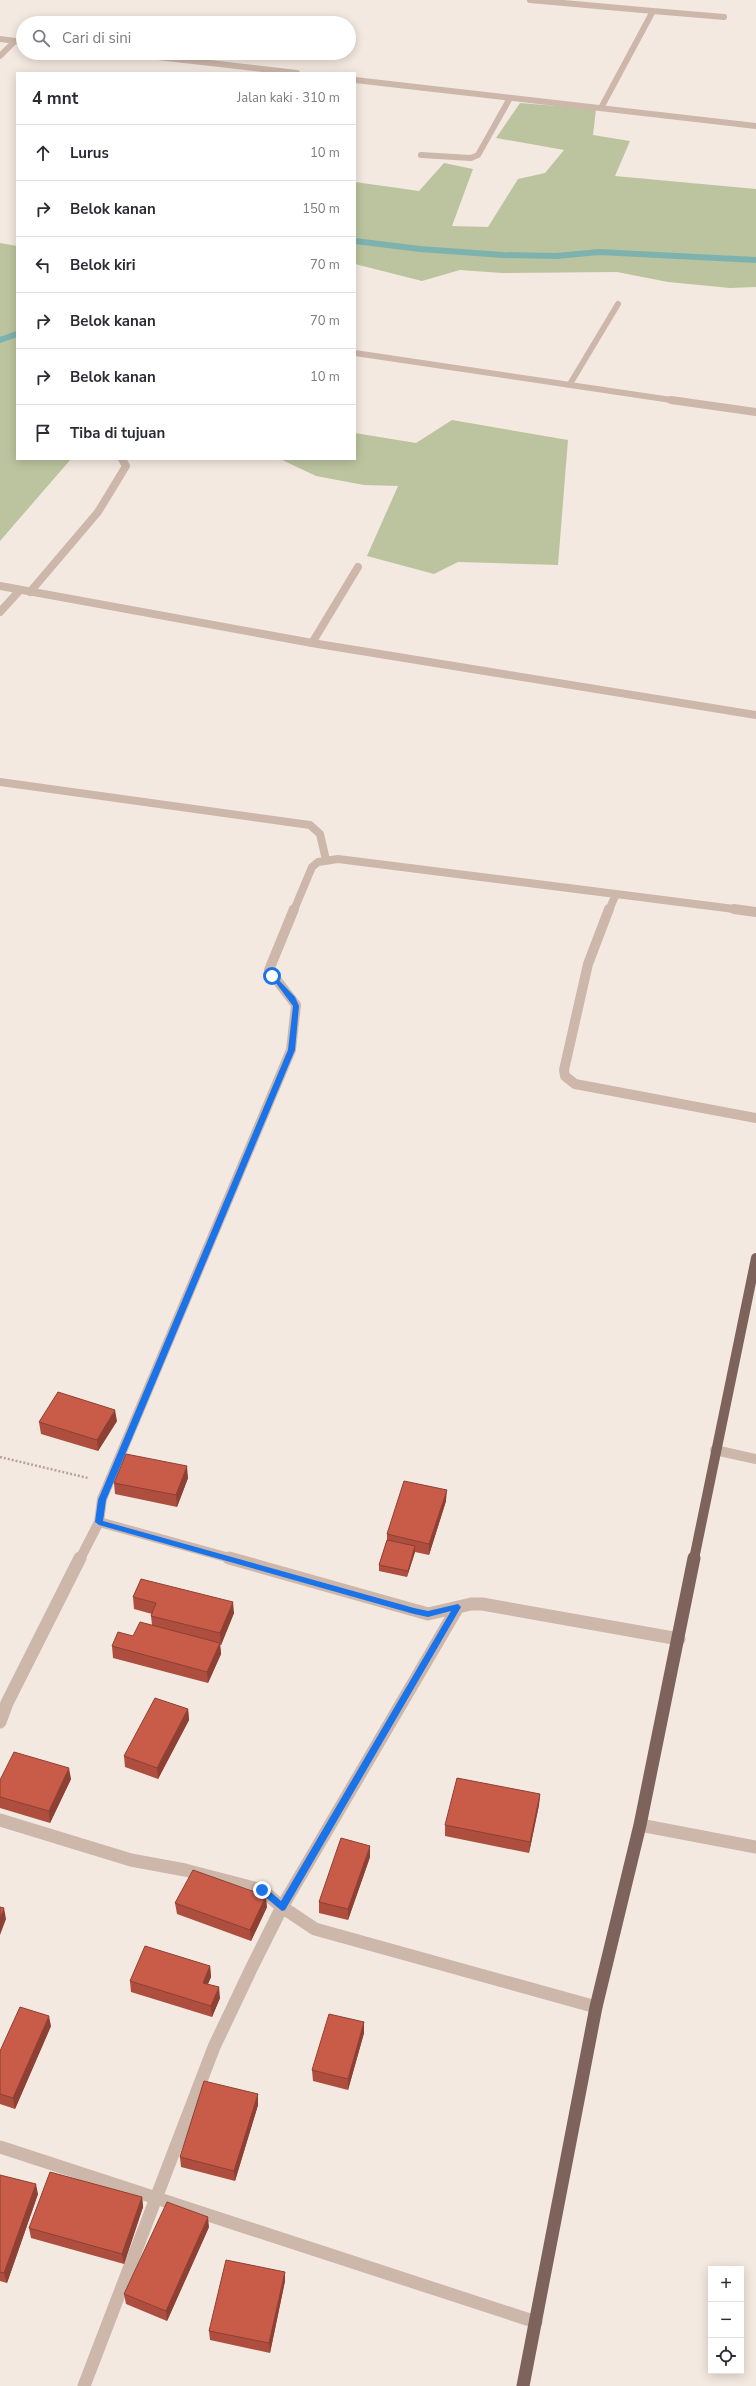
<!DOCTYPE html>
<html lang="id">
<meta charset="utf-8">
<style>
body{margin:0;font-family:"Nunito Sans",sans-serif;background:#f7f7f7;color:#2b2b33}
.controls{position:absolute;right:12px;bottom:12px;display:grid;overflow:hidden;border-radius:0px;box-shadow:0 2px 10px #0003}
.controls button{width:36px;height:36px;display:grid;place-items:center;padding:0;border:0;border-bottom:1px solid #e1e1e2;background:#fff;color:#2b2b33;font:20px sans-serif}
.stop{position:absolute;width:12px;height:12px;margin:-9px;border:3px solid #1a73e8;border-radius:50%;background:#fff}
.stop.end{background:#1a73e8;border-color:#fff;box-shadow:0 1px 4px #0008}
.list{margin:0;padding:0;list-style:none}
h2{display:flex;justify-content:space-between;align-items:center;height:52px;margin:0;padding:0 16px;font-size:17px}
h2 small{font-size:13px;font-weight:400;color:#7c7c81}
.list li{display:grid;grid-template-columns:26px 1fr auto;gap:12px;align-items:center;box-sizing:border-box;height:56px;padding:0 16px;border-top:1px solid #e1e1e2}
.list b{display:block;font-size:15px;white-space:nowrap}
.list em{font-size:13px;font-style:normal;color:#7c7c81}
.icon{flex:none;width:22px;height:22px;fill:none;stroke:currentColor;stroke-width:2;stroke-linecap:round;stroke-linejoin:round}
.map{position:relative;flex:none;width:756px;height:2386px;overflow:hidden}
.search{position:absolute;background:#fff;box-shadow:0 2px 10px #0003;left:16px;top:16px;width:340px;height:44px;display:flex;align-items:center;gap:10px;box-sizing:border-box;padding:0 14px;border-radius:22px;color:#7c7c81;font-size:15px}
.panel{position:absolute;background:#fff;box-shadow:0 2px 10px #0003;left:16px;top:72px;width:340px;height:388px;border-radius:0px}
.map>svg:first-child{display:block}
.green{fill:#bcc49f}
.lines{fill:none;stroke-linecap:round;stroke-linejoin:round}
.stream{stroke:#7eb2af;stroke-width:6}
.path{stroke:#b9a195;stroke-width:2.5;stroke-dasharray:2 2;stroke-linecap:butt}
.minor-far3{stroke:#cdb7ab;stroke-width:6}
.minor-far2{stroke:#cdb7ab;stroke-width:8}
.minor-far1{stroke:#cdb7ab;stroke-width:10}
.minor{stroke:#cdb7ab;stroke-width:13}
.major-far1{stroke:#7d635b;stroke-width:10}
.major{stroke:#7d635b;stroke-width:13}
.wall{fill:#ad4e3f}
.shaded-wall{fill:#8d4033}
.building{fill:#c95b49;stroke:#8d4033}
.route{fill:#1a73e8}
</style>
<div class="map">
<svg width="756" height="2386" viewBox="0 0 756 2386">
<rect width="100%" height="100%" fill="#f4e9e0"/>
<path class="green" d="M520 103 596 109 593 135 630 141 615 176 756 189V287L730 288 668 282 617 272 502 273 460 270 422 281 355 264V182L419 191 444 163 473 169 452 226 488 227 518 179 545 173 564 150 496 138Z
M0 243 17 246V459H71L0 541Z
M452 420 568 440 558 565 458 562 434 574 367 556 398 486 364 485 316 476 280 459H355V433L416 443Z"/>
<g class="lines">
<path class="stream" d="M355 241 420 249 503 255 556 256 599 252 756 260
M0 340 17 334"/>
<path class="path" d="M0 1457 88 1478"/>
<path class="minor-far3" d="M530 0 653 11 601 108
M653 11 724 17
M0 39 23 42
M123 53 297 73
M0 56 15 41
M355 80 756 126
M421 155 471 158 478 155 510 98
M355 353 678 401
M570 384 618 304"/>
<path class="minor-far2" d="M671 400 756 412
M0 586 312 643 756 715
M30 592 98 512 126 466 122 459
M0 612 20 590
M312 643 358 567
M0 782 310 825 320 834 326 860
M294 910 312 867 318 862 338 859 616 894
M609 910 616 894 742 910"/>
<path class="minor-far1" d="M609 909 588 964 564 1070 565 1076 575 1084 756 1118
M734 909 756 912
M715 1450 756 1459
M99 1522 233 1559
M80 1559 99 1522 102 1499 291 1050 296 1005 269 970 294 909"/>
<path class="minor" d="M229 1558 428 1614 471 1604H482L679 1639
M0 1722 7 1703 80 1558
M0 1820 131 1860 185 1870 262 1890 282 1907 315 1929 596 2007
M640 1825 756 1847
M0 2147 536 2322
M84 2386 214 2047 251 1969 282 1907 458 1607"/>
<path class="major-far1" d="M694 1559 756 1258"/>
<path class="major" d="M523 2386 596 2007 640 1825 694 1558"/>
</g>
<path class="wall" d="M117 1421 98 1451 41 1434 39 1422Z
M188 1478 177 1507 115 1494 114 1483Z
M446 1501 429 1555 415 1552 407 1577 379 1571V1565L387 1540V1534Z
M133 1597 234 1613 221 1645H220L221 1654 208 1683 113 1658 112 1646 133 1636 152 1625 151 1616 152 1614 134 1609Z
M188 1709 189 1720 158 1779 125 1767 124 1756Z
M71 1779 50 1823 0 1808V1780Z
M540 1794 539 1805 529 1853 445 1836V1825Z
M370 1857 348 1920 319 1913V1902Z
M175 1903 267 1907 251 1941 177 1914Z
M210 1966 211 1977 208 1984 220 1998 212 2017 131 1992 130 1981Z
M364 2022V2033L348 2090 313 2081 312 2070Z
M51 2026 15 2109 0 2104V2051Z
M258 2094V2105L235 2181 181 2167 180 2157Z
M0 2175 38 2194 7 2283 0 2281Z
M142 2197 143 2207 124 2264 31 2238 29 2228Z
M209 2227 167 2321 126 2304 124 2294Z
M285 2272V2281L270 2353 210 2340 209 2331Z"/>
<path class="shaded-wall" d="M115 1410 117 1421 98 1451 97 1440Z
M187 1466 188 1478 177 1507 176 1495Z
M447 1490 446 1501 429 1555V1544Z
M415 1546V1552L407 1577 408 1571Z
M233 1602 234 1613 221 1645 220 1633Z
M220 1643 221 1654 208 1683 207 1672Z
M188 1709 189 1720 158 1779 157 1768Z
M69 1768 71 1779 50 1823 49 1811Z
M540 1794 539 1805 529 1853 530 1842Z
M370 1846V1857L348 1920V1909Z
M266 1896 267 1907 251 1941 250 1930Z
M4 1908 6 1919 0 1935V1918Z
M210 1966 211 1977 204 1993 203 1983Z
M219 1987 220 1998 212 2017 211 2006Z
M49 2016 51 2026 15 2109 13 2098Z
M364 2022V2033L348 2090V2079Z
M258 2094V2105L235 2181 234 2171Z
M36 2184 38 2194 7 2283 4 2273Z
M142 2197 143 2207 124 2264 122 2254Z
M208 2217 209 2227 167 2321 166 2311Z
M285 2272V2281L270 2353 269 2343Z"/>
<path class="building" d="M58 1392 115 1410 97 1440 39 1422Z
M126 1454 187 1466 176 1495 114 1483Z
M404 1481 447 1490 429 1544 387 1534Z
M387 1540 415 1546 408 1571 379 1565Z
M141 1579 233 1602 220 1633 151 1616 156 1603 133 1597Z
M140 1622 220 1643 207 1672 112 1646 118 1632 133 1636Z
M155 1698 188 1709 157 1768 124 1756Z
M14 1752 69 1768 49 1811 0 1797V1780Z
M457 1778 540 1794 530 1842 445 1825Z
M341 1838 370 1846 348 1909 319 1902Z
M193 1870 266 1896 250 1930 175 1903Z
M0 1907 4 1908 0 1918Z
M145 1946 210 1966 203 1983 219 1987 211 2006 130 1981Z
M20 2007 49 2016 13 2098 0 2094V2051Z
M329 2014 364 2022 348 2079 312 2070Z
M204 2081 258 2094 234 2171 180 2157Z
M50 2172 142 2197 122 2254 29 2228Z
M0 2175 36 2184 4 2273 0 2272Z
M167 2202 208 2217 166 2311 124 2294Z
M226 2260 285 2272 269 2343 209 2331Z"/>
<path class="route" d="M270 975H274L295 997 299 1006 295 1050 106 1500 103 1521 414 1608 428 1611 458 1604 461 1607 285 1910 282 1911 259 1892V1887H265L281 1901 451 1611 428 1617 414 1614 99 1525 95 1522 98 1500 288 1050 293 1006Z"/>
</svg>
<div class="controls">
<button>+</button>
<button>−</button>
<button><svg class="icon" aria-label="locate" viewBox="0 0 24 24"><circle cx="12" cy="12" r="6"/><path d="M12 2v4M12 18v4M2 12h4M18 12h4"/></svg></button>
</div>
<div class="stop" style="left:272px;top:976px"></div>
<div class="stop end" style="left:262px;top:1890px"></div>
<div class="search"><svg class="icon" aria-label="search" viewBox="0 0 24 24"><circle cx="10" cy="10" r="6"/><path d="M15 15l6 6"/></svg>Cari di sini</div>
<section class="panel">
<h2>4 mnt<small>Jalan kaki · 310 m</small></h2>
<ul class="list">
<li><svg class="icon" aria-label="ahead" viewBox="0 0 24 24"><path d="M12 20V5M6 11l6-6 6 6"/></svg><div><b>Lurus</b></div><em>10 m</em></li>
<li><svg class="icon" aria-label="right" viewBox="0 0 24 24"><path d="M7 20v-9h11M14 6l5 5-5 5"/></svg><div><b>Belok kanan</b></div><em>150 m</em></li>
<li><svg class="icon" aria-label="left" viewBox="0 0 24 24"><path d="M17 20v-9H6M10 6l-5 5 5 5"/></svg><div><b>Belok kiri</b></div><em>70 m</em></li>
<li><svg class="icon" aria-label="right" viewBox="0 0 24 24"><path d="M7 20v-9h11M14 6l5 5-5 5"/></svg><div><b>Belok kanan</b></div><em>70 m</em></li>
<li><svg class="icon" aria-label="right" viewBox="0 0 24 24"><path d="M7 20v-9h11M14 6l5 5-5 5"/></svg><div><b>Belok kanan</b></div><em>10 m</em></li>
<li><svg class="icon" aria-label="arrive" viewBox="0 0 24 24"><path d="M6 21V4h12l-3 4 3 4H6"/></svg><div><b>Tiba di tujuan</b></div></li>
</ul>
</section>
</div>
